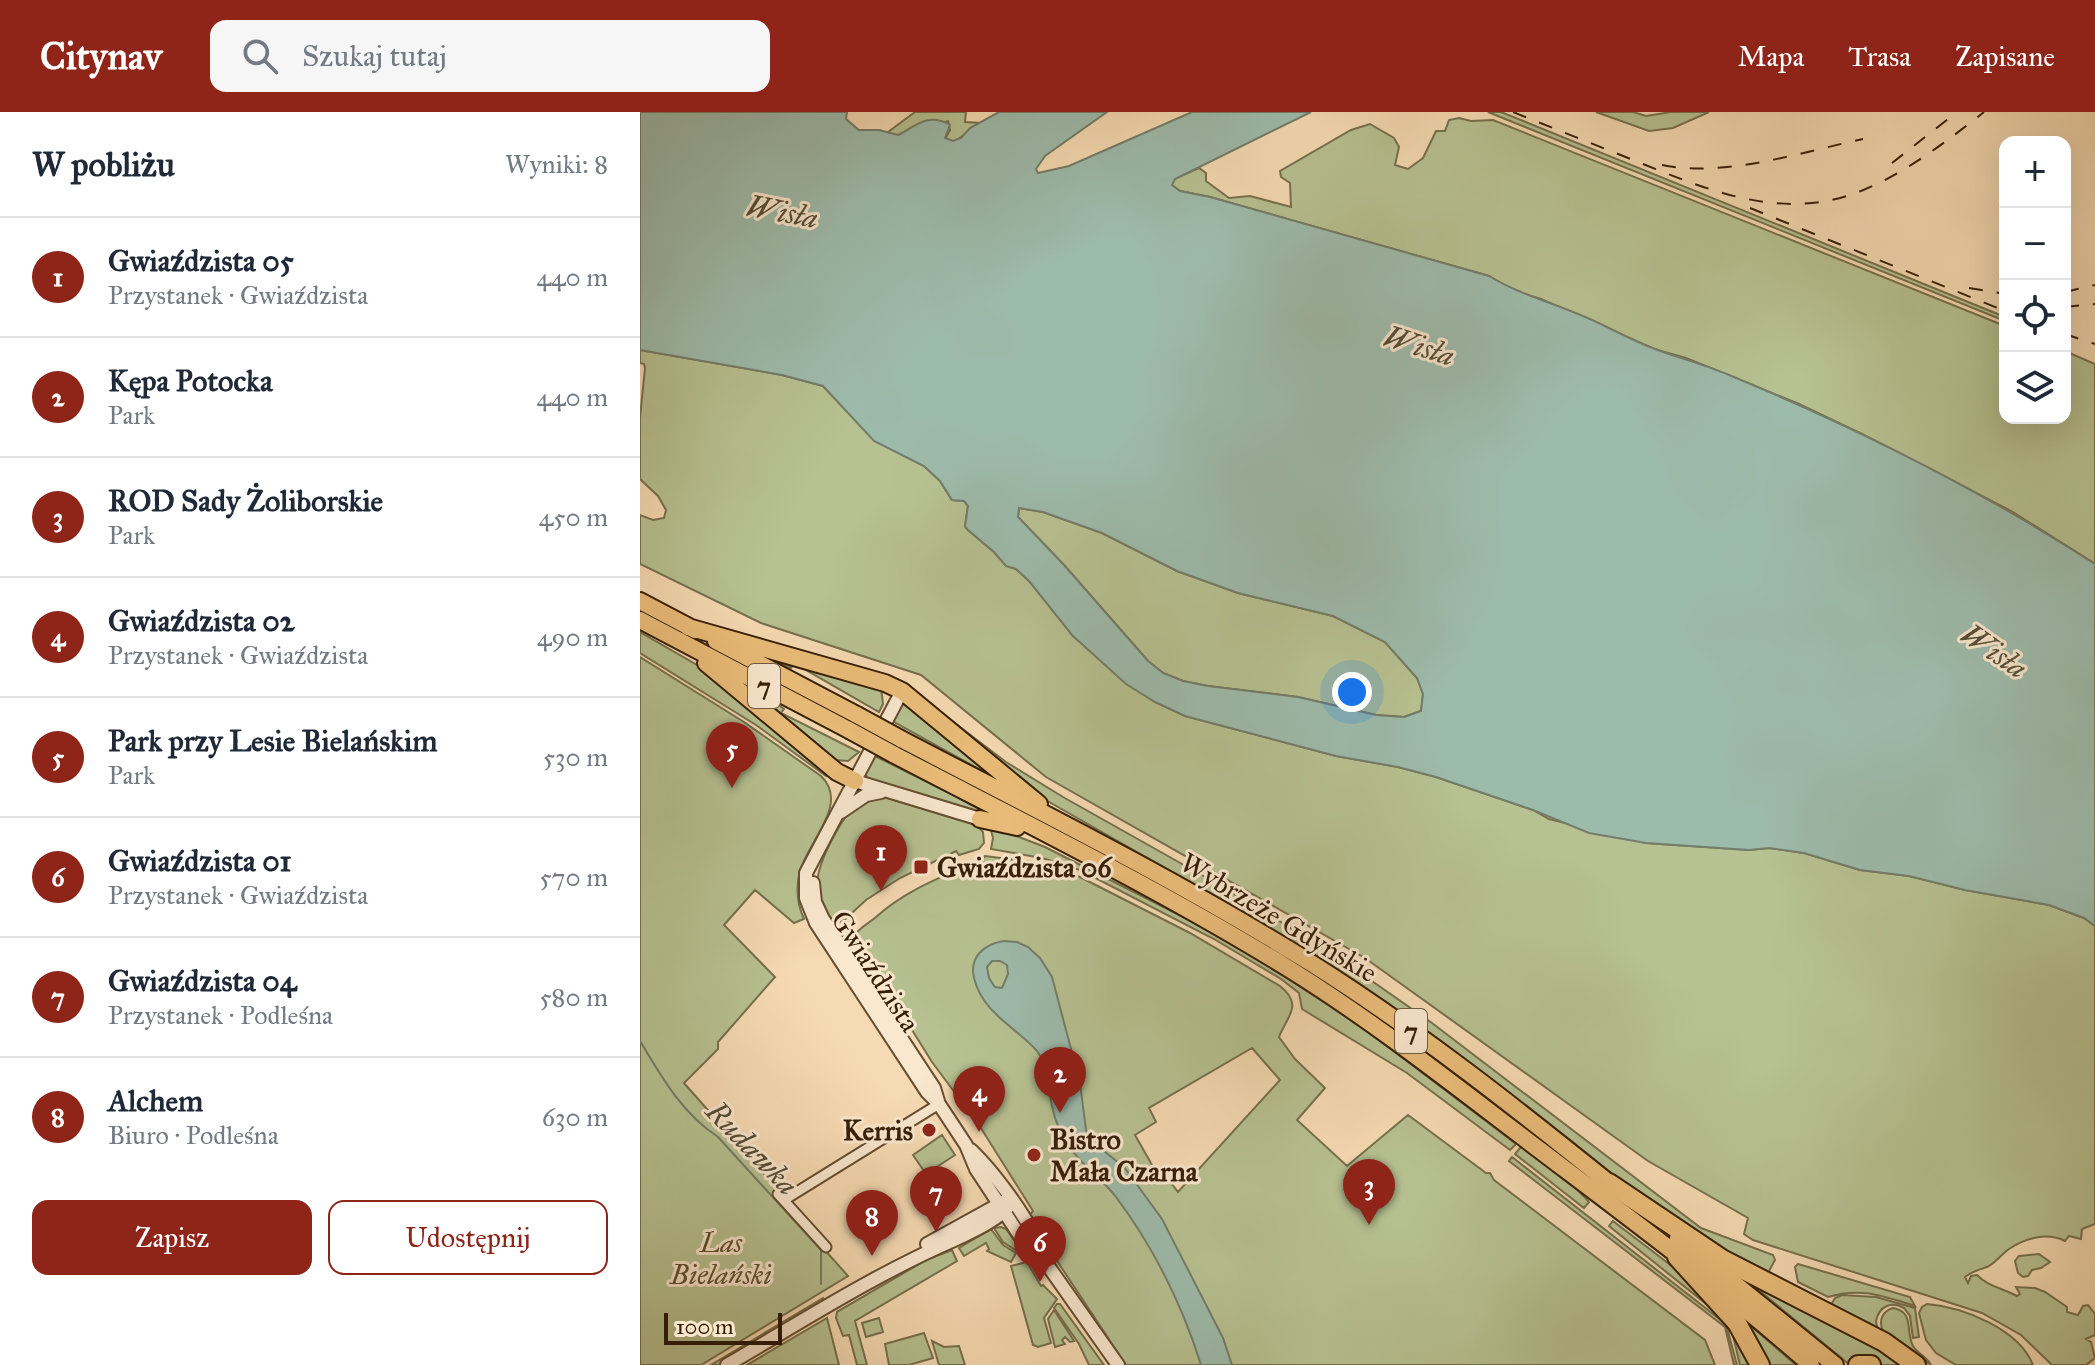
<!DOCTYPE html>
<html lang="pl">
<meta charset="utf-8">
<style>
body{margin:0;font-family:"IM FELL Great Primer",serif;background:#f6f6f7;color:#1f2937}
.controls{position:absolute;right:24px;top:24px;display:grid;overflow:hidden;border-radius:16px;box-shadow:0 8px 32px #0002}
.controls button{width:72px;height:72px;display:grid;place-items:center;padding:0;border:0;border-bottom:2px solid #e0e1e3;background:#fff;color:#1f2937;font:40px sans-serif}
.scale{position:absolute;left:24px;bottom:20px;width:118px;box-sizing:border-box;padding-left:8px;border:4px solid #361f06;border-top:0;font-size:22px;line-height:28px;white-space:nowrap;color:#361f06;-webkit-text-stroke:6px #f9e7ce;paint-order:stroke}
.you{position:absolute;left:712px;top:580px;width:28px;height:28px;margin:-20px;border:6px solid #fff;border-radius:50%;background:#1a73e8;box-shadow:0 0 0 12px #1a73e833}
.badge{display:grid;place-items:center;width:52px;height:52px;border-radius:50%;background:#8f2418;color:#fff;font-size:26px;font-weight:700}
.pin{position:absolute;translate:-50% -66px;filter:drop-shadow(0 2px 4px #0008)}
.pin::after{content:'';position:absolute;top:42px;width:28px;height:24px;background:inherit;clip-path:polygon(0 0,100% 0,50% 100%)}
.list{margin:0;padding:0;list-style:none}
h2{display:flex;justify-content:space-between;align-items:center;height:104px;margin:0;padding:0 32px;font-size:34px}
h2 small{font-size:26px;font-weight:400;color:#747a83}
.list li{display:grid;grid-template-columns:52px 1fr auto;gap:24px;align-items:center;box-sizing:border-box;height:120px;padding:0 32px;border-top:2px solid #e0e1e3}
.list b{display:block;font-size:30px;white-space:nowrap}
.list p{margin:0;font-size:26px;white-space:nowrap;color:#747a83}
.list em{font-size:26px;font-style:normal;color:#747a83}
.actions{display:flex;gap:16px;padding:24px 32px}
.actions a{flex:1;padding:18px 0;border:2px solid #8f2418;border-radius:16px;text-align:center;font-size:28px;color:#8f2418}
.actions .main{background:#8f2418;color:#fff}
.icon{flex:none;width:44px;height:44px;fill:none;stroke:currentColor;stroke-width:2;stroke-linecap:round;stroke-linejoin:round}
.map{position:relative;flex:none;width:1455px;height:1253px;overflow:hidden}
header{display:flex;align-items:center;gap:48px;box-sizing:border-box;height:112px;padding:0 40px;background:#8f2418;color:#fff}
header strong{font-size:38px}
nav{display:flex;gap:44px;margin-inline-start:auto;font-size:28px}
.search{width:560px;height:72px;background:#f6f6f7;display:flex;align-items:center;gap:20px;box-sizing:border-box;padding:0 28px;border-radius:16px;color:#747a83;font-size:30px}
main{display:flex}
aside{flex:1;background:#fff}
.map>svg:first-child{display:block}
.green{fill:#b7c191;stroke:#76704c;stroke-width:2;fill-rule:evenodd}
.water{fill:#9dbbab;stroke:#747d69;stroke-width:2;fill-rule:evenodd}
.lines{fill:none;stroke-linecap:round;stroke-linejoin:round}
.stream{stroke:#747d69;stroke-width:2}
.minor-casing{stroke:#664e31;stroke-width:13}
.tertiary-casing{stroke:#664e31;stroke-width:16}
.trunk-casing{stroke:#361f06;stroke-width:20}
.motorway-casing{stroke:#361f06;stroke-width:22}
.minor{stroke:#f9e7ce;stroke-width:9}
.tertiary{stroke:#f9e7ce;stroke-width:12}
.trunk{stroke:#ebbd7a;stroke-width:16}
.motorway{stroke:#ebbd7a;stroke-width:18}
.rail{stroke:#361f06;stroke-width:2;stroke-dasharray:14 14;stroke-linecap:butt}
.trunk-bridge-casing{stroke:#361f06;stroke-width:20;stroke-linecap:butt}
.trunk-bridge{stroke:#ebbd7a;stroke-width:16}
.poi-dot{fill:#8f2418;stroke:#f9e7ce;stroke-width:3}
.labels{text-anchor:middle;stroke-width:6;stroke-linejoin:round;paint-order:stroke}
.shield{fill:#f9e7ce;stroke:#705b42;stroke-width:2}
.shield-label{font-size:26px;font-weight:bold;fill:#361f06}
.poi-label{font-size:28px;font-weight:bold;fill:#361f06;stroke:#f9e7ce;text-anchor:start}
.street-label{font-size:28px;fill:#361f06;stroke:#f9e7ce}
.park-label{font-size:28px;font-style:italic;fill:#5d5030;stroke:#f9e7ce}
.water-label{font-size:30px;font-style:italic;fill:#554e38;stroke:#f9e7ce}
</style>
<header>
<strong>Citynav</strong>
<div class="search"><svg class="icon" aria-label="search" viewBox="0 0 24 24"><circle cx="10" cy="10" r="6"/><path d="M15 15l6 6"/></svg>Szukaj tutaj</div>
<nav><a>Mapa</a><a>Trasa</a><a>Zapisane</a></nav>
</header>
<main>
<aside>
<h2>W pobliżu<small>Wyniki: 8</small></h2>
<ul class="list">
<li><span class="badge">1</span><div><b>Gwiaździsta 05</b><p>Przystanek · Gwiaździsta</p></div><em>440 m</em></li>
<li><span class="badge">2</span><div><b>Kępa Potocka</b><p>Park</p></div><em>440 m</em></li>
<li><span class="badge">3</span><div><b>ROD Sady Żoliborskie</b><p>Park</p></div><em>450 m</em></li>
<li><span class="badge">4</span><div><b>Gwiaździsta 02</b><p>Przystanek · Gwiaździsta</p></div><em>490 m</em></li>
<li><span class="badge">5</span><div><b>Park przy Lesie Bielańskim</b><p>Park</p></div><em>530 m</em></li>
<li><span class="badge">6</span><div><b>Gwiaździsta 01</b><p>Przystanek · Gwiaździsta</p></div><em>570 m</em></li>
<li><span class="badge">7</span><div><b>Gwiaździsta 04</b><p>Przystanek · Podleśna</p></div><em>580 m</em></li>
<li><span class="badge">8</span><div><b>Alchem</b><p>Biuro · Podleśna</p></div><em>630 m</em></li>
</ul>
<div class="actions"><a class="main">Zapisz</a><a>Udostępnij</a></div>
</aside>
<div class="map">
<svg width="1455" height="1253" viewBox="0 0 1455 1253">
<rect width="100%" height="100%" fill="#f6dab3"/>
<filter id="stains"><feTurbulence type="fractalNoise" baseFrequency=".0025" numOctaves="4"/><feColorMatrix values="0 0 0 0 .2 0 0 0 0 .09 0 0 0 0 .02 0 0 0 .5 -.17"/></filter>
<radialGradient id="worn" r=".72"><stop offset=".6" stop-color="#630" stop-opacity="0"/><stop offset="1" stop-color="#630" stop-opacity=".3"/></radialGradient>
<path class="green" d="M275 0H326L325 10 342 11C329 16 323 26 310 32L303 31 310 18 308 9 263 25 244 23Z
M848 0H861L1365 205V209Z
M956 0H993L1006 4 1031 0H1069L1033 16 1009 19Z
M819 6 831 9 853 8 1365 214V306H1425V239L1455 252V452L1373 400 1222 322 1159 292 1046 246 1014 237 901 187 874 179 849 164 570 85 540 79 532 73 534 67 559 56 566 61V69L589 86 610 84 651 95 650 71 641 65 640 59 711 18 730 12 754 26 759 35 755 53 768 57 783 46 796 19H805L809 8Z
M0 238 142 263 183 274 234 328 284 354 300 369 312 388 324 389 328 394 325 414 328 418 354 440 366 454 376 457 389 469 433 524 515 590 545 604 696 644 758 655 796 665 893 698 909 707 1006 731 1109 738 1129 736 1164 741 1220 758 1269 764 1325 778 1409 793 1444 806 1455 814V1112L1442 1117 1441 1127 1429 1124 1425 1129C1407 1120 1385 1126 1369 1137 1362 1142 1356 1150 1349 1154 1340 1158 1334 1158 1325 1165L1328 1171 1331 1164 1337 1163C1347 1174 1364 1177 1377 1184L1380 1182 1376 1175 1395 1176 1405 1180 1427 1195V1200L1438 1203 1443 1194 1448 1193 1455 1202V1223L1446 1227 1451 1230 1455 1246 1446 1253H1412L1381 1223 1342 1201 1113 1128 1104 1122 1108 1106 1008 1049 725 846 406 665 281 563 121 511 0 452V403L13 408 24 406 26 398 18 384 0 367V306L5 256 4 252 0 251Z
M379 396 403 400 462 421 537 459 598 481 693 504 745 530 777 566 783 582 781 599 764 605 736 603 658 585 568 574 543 569 523 561 508 549 424 453 378 405Z
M0 520 64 557 188 660 186 664 116 613 0 541Z
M102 534 241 575 243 592 239 600 164 557 153 552 151 556 136 551Z
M0 545 104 610 181 664C211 693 165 732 159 763 156 778 158 794 164 807L154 811 115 778 84 813 135 865 78 930V937L44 971 140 1080 158 1108 208 1164 61 1253H0Z
M91 566 121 581 144 597 141 601 219 640 208 649 195 648Z
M264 591 366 672 252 609Z
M300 602 304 603 366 650 423 685 567 766 686 837 792 911 1061 1116 1133 1143 1135 1148 1128 1161 1122 1163 983 1071 805 933 734 882 637 820 404 687Z
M235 644 361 707 228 668 225 661Z
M241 684 337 713 343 720 344 731 339 737 319 743 316 739 260 766 226 788 202 810 186 804C181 794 177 784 177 773 177 752 203 699 222 689 227 686 235 686 241 684Z
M350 714 405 735 551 809 624 851 722 915 876 1032 870 1038 767 961 662 897 659 881 641 867 574 827 440 758 402 746 351 737 353 726Z
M345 744 400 751 440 765 550 821 640 874C664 893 647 904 639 925L655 947 685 976 657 1008 707 1054 768 1003 846 1061H850L854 1068 1065 1228 1075 1253H486L388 1105 393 1099 339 1013 292 950 214 825C218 816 228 812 236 805 262 781 296 767 328 753H334L336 758 343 755 341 748ZM612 936 640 968 538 1080 528 1067H520L495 1023 516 1010 509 996Z
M302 1023 315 1043 286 1062 273 1043Z
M880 1036H884L932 1072 949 1090 944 1096 875 1042Z
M872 1045 1086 1212 1097 1253H1094L1085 1215 869 1049Z
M973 1109C1025 1150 1089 1189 1115 1253H1100L1092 1219 1086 1208 969 1114Z
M361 1115 366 1117 379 1135 377 1139 363 1130 354 1116Z
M351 1117 363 1133 376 1141 371 1150 347 1139 349 1137 346 1131 324 1144 319 1136Z
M312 1138 317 1149 215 1209 227 1253H217L209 1223 203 1224 196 1206 197 1200 286 1148Z
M1399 1142 1410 1150 1401 1156 1392 1158 1388 1164 1383 1165 1378 1161 1375 1149 1379 1144Z
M387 1150 401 1174 403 1173 417 1187 404 1206 411 1231 398 1235 393 1233 371 1154Z
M1158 1152 1270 1185 1275 1194C1242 1184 1221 1175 1188 1185L1158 1170 1155 1155Z
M1099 1162H1100L1268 1253H1210Z
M1202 1183 1236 1185 1275 1196 1279 1225 1273 1226 1270 1204 1264 1196C1251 1189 1239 1194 1236 1209L1238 1220 1189 1196 1195 1186Z
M183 1186 186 1191 78 1253H71Z
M417 1192H420L464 1253H449L439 1232 414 1196Z
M1287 1192C1323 1195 1379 1217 1393 1253H1316L1296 1241 1286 1228 1279 1201 1282 1195Z
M1253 1196C1275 1200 1265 1219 1273 1234 1278 1242 1287 1245 1291 1253L1243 1219C1238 1208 1243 1199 1253 1196Z
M414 1198 434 1229 430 1230 425 1225 422 1228 425 1232 415 1235 408 1207Z
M1095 1200 1156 1253H1125Z
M187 1206 199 1253H107Z
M239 1206 243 1220 226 1225 222 1211Z
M284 1221 293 1246 269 1253H249L245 1232Z
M292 1229 304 1235 319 1234 325 1253H299Z"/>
<path class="water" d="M0 0H207L206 7 219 18H239L258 23C276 14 288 0 310 13L305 26 313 29 321 26 330 16 359 0H467L405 44 396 57 398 61 429 54 552 0H671L535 67 532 73 540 79 570 85 849 164C877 181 907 189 938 202 964 212 988 227 1015 237 1039 246 1065 253 1089 263 1217 316 1339 377 1455 452V814L1444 806 1409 793 1325 778 1269 764 1220 758 1164 741 1129 736 1109 738 1006 731 949 721 893 698 796 665 758 655 696 644 545 604 515 590 486 572 433 524 389 469 376 457 366 454 354 440 328 418 325 414 328 394 324 389 312 388 300 369 284 354 234 329 183 274 142 263 0 238ZM379 396 403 400 462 421 537 459 598 481 693 504 745 530 777 566 783 582 781 599 764 605 736 603 658 585 568 574 543 569 523 561 508 549 424 453 378 405Z
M364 829 377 830 388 835 400 846 412 865 440 971 446 1018 450 1028 484 1055 522 1107 583 1226 592 1253H561C542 1192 514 1136 476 1085 462 1066 439 1052 427 1031 421 1021 415 1009 413 998 408 980 408 953 397 939 375 914 343 902 334 866 329 845 344 832 364 829ZM352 849H360L367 853 368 862 362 876 355 875 349 866 347 855Z"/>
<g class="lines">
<path class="stream" d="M0 929C22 966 42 1001 78 1025L181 1138V1172"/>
<defs>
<path id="minor" d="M138 1082 186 1135
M144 1088 299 992"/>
<path id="tertiary" d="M262 579 166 761V786L176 811 287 980 299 992 326 1033 336 1057 386 1133 399 1141 478 1253
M215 669 340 707
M201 700 226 683 241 680
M173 771 175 790 183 807 294 976 298 989
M331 1038C350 1056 398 1116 399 1141
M287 1132 365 1089
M87 1253C161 1210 234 1163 312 1129 328 1122 366 1105 372 1089"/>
<path id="trunk" d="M0 489 55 518
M0 508 209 618
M48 515 245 571 262 579 399 692
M76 529 217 603
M66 551 197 660 215 669
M261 627C399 699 539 769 671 851 779 919 880 999 979 1079
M253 642C387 712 523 779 651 858 739 913 819 977 901 1039 992 1108 1085 1177 1171 1253
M340 707 377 715
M1038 1126 1195 1253"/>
<path id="motorway" d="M969 1071 1082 1147 1244 1230 1276 1253
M1037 1145 1097 1211 1120 1253
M1218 1253H1231"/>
</defs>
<use href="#minor" class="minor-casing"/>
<use href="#tertiary" class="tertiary-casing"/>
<use href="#trunk" class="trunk-casing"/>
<use href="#motorway" class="motorway-casing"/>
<use href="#minor" class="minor"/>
<use href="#tertiary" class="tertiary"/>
<use href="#trunk" class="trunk"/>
<use href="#motorway" class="motorway"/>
<path class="rail" d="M873 0C915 17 956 33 998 50 1070 79 1143 110 1221 79 1266 61 1307 29 1344 0
M1252 51 1317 0
M1022 53C1085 66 1161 40 1223 27
M1110 96 1365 199
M1329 176 1365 182
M1425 180 1455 173
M1425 195 1455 192
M1425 222 1455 232"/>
<defs>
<path id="trunk-bridge" d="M217 603 261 627
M209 618 253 642"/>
</defs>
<use href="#trunk-bridge" class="trunk-bridge-casing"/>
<use href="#trunk-bridge" class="trunk-bridge"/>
</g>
<g class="poi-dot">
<rect x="273" y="747" width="16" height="16" rx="4"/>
<circle cx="289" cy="1018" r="8"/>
<circle cx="394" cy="1043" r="8"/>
</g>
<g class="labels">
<g class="shield">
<rect x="108" y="552" width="32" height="44" rx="6"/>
<rect x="755" y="897" width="32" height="44" rx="6"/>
</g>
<g class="shield-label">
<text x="124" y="583">7</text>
<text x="771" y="928">7</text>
</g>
<g class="poi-label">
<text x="297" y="765">Gwiaździsta 06</text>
<text x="273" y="1028" text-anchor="end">Kerris</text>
<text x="410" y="1037">Bistro<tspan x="410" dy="32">Mała Czarna</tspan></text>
</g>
<g class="street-label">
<text transform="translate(639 805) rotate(31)" y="10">Wybrzeże Gdyńskie</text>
<text transform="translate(236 859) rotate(57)" y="10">Gwiaździsta</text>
</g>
<g class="park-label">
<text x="81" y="1140">Las<tspan x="81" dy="32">Bielański</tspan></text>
</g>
<g class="water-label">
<text transform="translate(142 100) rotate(10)" y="10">Wisła</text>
<text transform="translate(779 234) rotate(17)" y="10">Wisła</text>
<text transform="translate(1354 539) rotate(34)" y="10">Wisła</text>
<text transform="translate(112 1036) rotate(46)" y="10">Rudawka</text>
</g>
</g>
<rect width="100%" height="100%" filter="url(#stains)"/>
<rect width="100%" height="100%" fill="url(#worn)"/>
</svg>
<div class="controls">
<button>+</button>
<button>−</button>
<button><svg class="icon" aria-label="locate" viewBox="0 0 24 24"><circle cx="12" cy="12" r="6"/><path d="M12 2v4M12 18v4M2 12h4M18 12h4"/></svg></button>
<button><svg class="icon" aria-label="layers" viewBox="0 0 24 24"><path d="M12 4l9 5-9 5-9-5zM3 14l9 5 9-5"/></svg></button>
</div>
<div class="scale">100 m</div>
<div class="you"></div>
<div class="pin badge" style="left:241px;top:779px">1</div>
<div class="pin badge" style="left:420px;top:1001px">2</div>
<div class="pin badge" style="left:729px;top:1113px">3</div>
<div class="pin badge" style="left:339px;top:1020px">4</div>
<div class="pin badge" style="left:92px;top:676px">5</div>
<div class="pin badge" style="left:400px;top:1170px">6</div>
<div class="pin badge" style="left:296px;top:1120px">7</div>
<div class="pin badge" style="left:232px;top:1144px">8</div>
</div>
</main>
